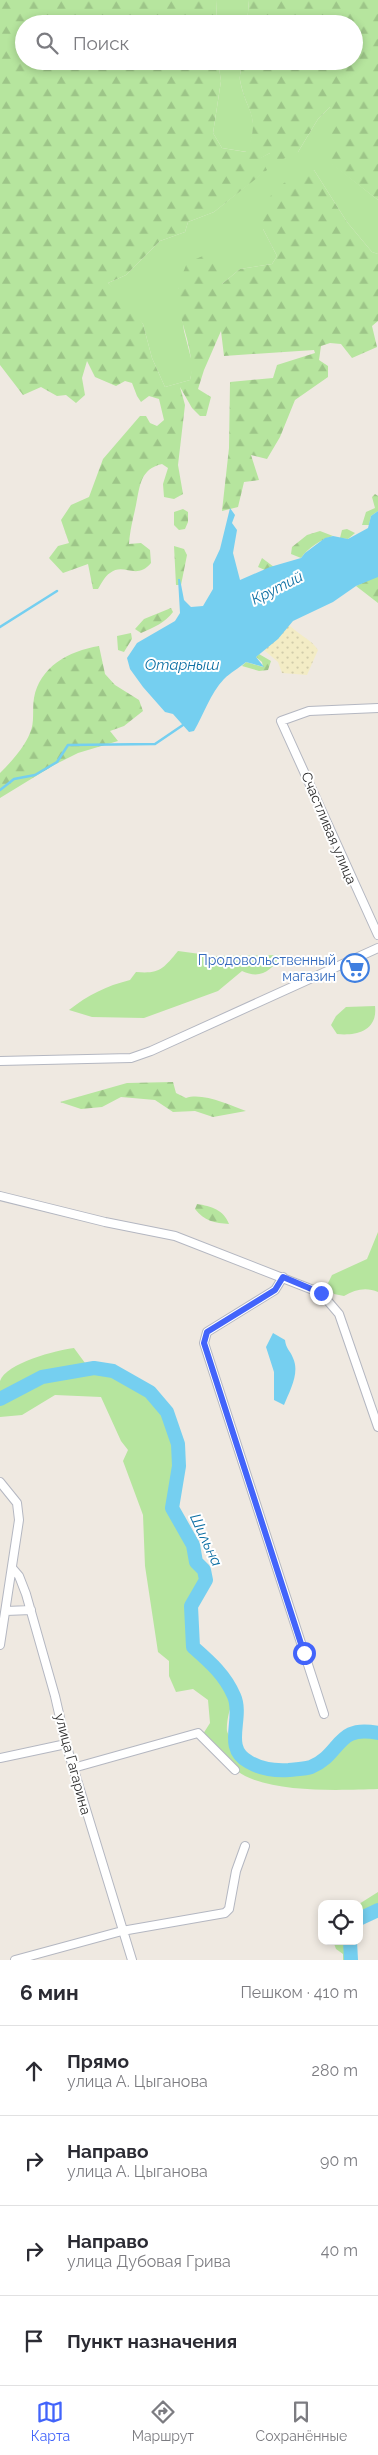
<!DOCTYPE html>
<html lang="ru">
<meta charset="utf-8">
<style>
body{margin:0;font-family:Raleway,sans-serif;background:#f2f2f3;color:#2b2b33}
.controls{position:absolute;right:15px;bottom:15px;display:grid;overflow:hidden;border-radius:10px;box-shadow:0 2px 8px #0003}
.controls button{width:45px;height:45px;display:grid;place-items:center;padding:0;border:0;border-bottom:1px solid #e1e1e2;background:#fff;color:#2b2b33;font:25px sans-serif}
.stop{position:absolute;width:15px;height:15px;margin:-11px;border:4px solid #4264fb;border-radius:50%;background:#fff}
.stop.end{background:#4264fb;border-color:#fff;box-shadow:0 1px 5px #0008}
.list{margin:0;padding:0;list-style:none}
h2{display:flex;justify-content:space-between;align-items:center;height:65px;margin:0;padding:0 20px;font-size:21px}
h2 small{font-size:16px;font-weight:400;color:#7c7c81}
.list li{display:grid;grid-template-columns:32px 1fr auto;gap:15px;align-items:center;box-sizing:border-box;height:90px;padding:0 20px;border-top:1px solid #e1e1e2}
.list b{display:block;font-size:19px;white-space:nowrap}
.list p{margin:0;font-size:16px;white-space:nowrap;color:#7c7c81}
.list em{font-size:16px;font-style:normal;color:#7c7c81}
.icon{flex:none;width:28px;height:28px;fill:none;stroke:currentColor;stroke-width:2;stroke-linecap:round;stroke-linejoin:round}
.map{position:relative;flex:none;width:378px;height:1960px;overflow:hidden}
.search{position:absolute;background:#fff;box-shadow:0 2px 8px #0003;left:15px;right:15px;top:15px;height:55px;display:flex;align-items:center;gap:12px;box-sizing:border-box;padding:0 18px;border-radius:28px;color:#7c7c81;font-size:19px}
.sheet{height:425px;background:#fff}
nav{display:flex;justify-content:space-around;align-items:center;box-sizing:border-box;height:70px;border-top:1px solid #e1e1e2;background:#fff;font-size:14px;color:#7c7c81}
nav a{display:grid;justify-items:center;gap:2px}
nav .on{color:#4264fb}
.map>svg:first-child{display:block}
.grass{fill:#b6e59e}
.forest{fill:url(#forest-firs)}
.sand{fill:url(#sand-dots)}
.water{fill:#75cff0}
.lines{fill:none;stroke-linecap:round;stroke-linejoin:round}
.stream{stroke:#75cff0;stroke-width:2.5}
.river{stroke:#75cff0;stroke-width:14}
.minor-casing{stroke:#b4b7c1;stroke-width:10}
.minor{stroke:#fff;stroke-width:8}
.route{stroke:#4264fb;stroke-width:6}
.labels{text-anchor:middle;stroke-width:4;stroke-linejoin:round;paint-order:stroke}
.street-label{font-size:14px;fill:#2e2e2e;stroke:#fff}
.shop-label{font-size:14px;fill:#366cbe;stroke:#fff;text-anchor:end}
.water-label{font-size:15px;font-style:italic;fill:#0d6fa3;stroke:#fff}
</style>
<div class="map">
<svg width="378" height="1960" viewBox="0 0 378 1960">
<defs>
<pattern id="forest-firs" width="22" height="20" patternUnits="userSpaceOnUse" patternTransform="scale(1.25)"><rect width="22" height="20" fill="#b6e59e"/><path d="M5 1l3.5 6h-7zM16 11l3.5 6h-7z" fill="#9dc588"/></pattern>
<pattern id="sand-dots" width="8" height="8" patternUnits="userSpaceOnUse" patternTransform="scale(1.25)"><rect width="8" height="8" fill="#f3ecc5"/><path d="M2 2h.1M6 6h.1" fill="none" stroke="#d1cbaa" stroke-width="1.8" stroke-linecap="round"/></pattern>
</defs>
<rect width="100%" height="100%" fill="#efe9e1"/>
<path class="grass" d="M216 0H249L247 24H217Z
M218 61H243C242 67 239 75 240 80 246 113 262 115 247 152L222 148 213 133 221 81Z
M330 107V162L378 200V254L372 252 347 222 314 170 263 229 277 256 272 264 240 269 222 284 178 288 184 331 193 366 190 380 165 387 152 358 143 324 108 283 126 275 160 241 185 232 188 222 214 212 266 170 260 158 270 153 298 152 318 119Z
M178 951 215 956 283 955C271 970 261 980 242 971L218 991 144 1018 92 1017 69 1010C88 995 106 986 130 980L136 972C160 974 163 969 178 951Z
M375 1006C378 1031 356 1036 337 1034L331 1025 336 1016 346 1007Z
M378 1232V1292C367 1287 355 1289 344 1296L334 1294 328 1283 332 1275 367 1259Z
M74 1348 85 1363 94 1368 113 1371 150 1392 167 1412 178 1444 179 1466 172 1508 193 1545 196 1562 204 1570 206 1580 191 1606 193 1647 219 1669 235 1698C230 1704 226 1723 227 1731 228 1735 232 1741 234 1744 237 1748 238 1755 241 1758 254 1772 294 1773 311 1767 342 1755 335 1724 378 1733V1789C341 1790 268 1794 237 1771 224 1762 214 1746 203 1734L210 1723 208 1700 193 1689 176 1692 169 1676V1661L158 1652 145 1566 143 1515 123 1461 128 1450 121 1441 101 1397 55 1395 22 1415 0 1417C0 1407 0 1391 0 1381 6 1363 57 1350 74 1348Z
M378 1892V1910L359 1919V1904Z
M333 1941H352L355 1960H343V1954L336 1949Z"/>
<path class="forest" d="M0 0H216L217 24H24V61H218L221 81 213 133 222 148 246 152C262 116 246 113 240 80 239 75 242 67 243 61H354V24H247L249 0H378V200L330 163V107L318 119 298 152 279 161 270 153 261 158 267 170 214 212 188 222 185 232 160 241 126 275 108 283 127 300 143 324 152 358 165 387 190 380C197 350 176 320 178 289 179 280 184 271 187 263L207 254 218 256 222 284 240 269 272 264 277 256 263 229 261 207C279 186 286 177 314 170L347 222 372 252 378 254V321L372 326 377 347 352 358 341 344 330 343 321 346 319 360 328 366V377L295 400 280 437 267 459 251 455 259 480 244 482 238 507 222 511 229 448 230 382 273 378 277 365 315 353 314 350 224 356 221 331 204 370 198 389 211 397 206 416H200L192 408 180 387 185 405 178 465 183 494 174 499 164 497 163 484 168 468 162 464C140 469 140 486 136 505 133 519 130 530 129 544L141 543 150 550 151 563C136 581 124 562 110 573 105 576 101 584 98 589H93L88 564 63 573 49 558 58 546 69 543 61 520 71 505 89 497 103 459 140 416H146L150 423 157 426 164 420 159 399 149 396 141 402 137 396 132 383 125 381 116 386 95 377 87 361 82 378 85 395 76 403 66 395 57 396 41 387 23 395 0 365Z
M375 494 378 496V511L371 516 369 525H362L366 512 375 508 372 497Z
M183 509 188 512V522L185 529 179 530 174 525V512Z
M347 529 355 533 348 539 340 538 342 530Z
M320 531 333 536C321 539 308 548 301 558L291 554 292 547 307 535Z
M174 546 184 549 187 555 181 585H176Z
M262 558 274 567 265 570 258 567Z
M375 577H378V603L356 586Z
M171 608 173 612C166 622 153 628 141 633L135 629 144 619Z
M131 633 132 639 124 652 118 650 117 636Z
M99 646 105 674 115 685 139 700 143 711 124 726 110 731 118 741 78 753 54 765 0 798V773C11 762 24 748 30 733 35 723 32 709 34 698 40 667 68 651 99 646Z
M259 654 271 661 268 670 259 671 242 666 246 662 263 667 262 662 256 657Z
M173 1082 176 1093 186 1098C202 1092 230 1105 246 1111L213 1117 195 1111 173 1112 155 1100 121 1097 102 1107 81 1109 60 1102 127 1083Z
M197 1204C211 1206 224 1210 229 1224 215 1223 204 1221 195 1209Z"/>
<path class="sand" d="M289 625C299 635 311 639 318 650L307 675 282 673 278 662 264 650Z"/>
<path class="water" d="M230 508 235 515 232 523 237 530 233 553 240 580 270 567 301 558 305 553 325 538 333 536 348 539 368 528 371 516 378 511V577L356 586 333 602 293 621 278 639 256 657 264 667 246 662C239 668 230 673 224 679 210 694 204 714 194 731L189 732 173 714 165 712 143 687 130 669 127 658 137 643 175 621 180 613 178 579H180L184 600 191 607 203 606 213 589V564L220 549Z
M273 1333 285 1340C286 1349 290 1350 293 1358 300 1373 290 1390 284 1405L274 1400V1372L266 1347Z"/>
<g class="lines">
<path class="stream" d="M0 627 57 591
M0 790 14 779 35 775 57 762 68 745 155 744 183 725"/>
<path class="river" d="M0 1399 42 1377 94 1368 113 1371 150 1392 167 1412 178 1444 179 1466 172 1508 193 1545 196 1562 204 1570 206 1580 191 1606 193 1647C210 1662 225 1675 234 1696 244 1718 222 1748 249 1762 261 1769 274 1771 289 1770 296 1769 305 1769 311 1767 342 1754 336 1724 378 1733
M359 1919 378 1910
M350 1941 351 1960"/>
<defs>
<path id="minor" d="M378 708 309 711 281 721 378 935
M0 1061 131 1058 151 1051 378 948
M0 1196 105 1222 175 1236 321 1293 339 1314 378 1427
M283 1277 275 1290 207 1332 204 1343 324 1714
M0 1482 17 1503 19 1520 0 1645
M13 1569 19 1576 26 1594 55 1696 66 1744 132 1960
M6 1611 31 1610
M0 1758 66 1744
M73 1768 198 1733 235 1770
M15 1960 122 1931 225 1913 229 1909 236 1871 245 1846"/>
</defs>
<use href="#minor" class="minor-casing"/>
<use href="#minor" class="minor"/>
</g>
<g class="lines">
<path class="route" d="M304 1653 204 1343 207 1332 275 1290 283 1277 321 1293"/>
</g>
<defs>
<symbol id="supermarket-ring" viewBox="-11 -11 22 22"><circle r="9.5" fill="#fff" stroke="#3f7fe0" stroke-width="1.5"/><path d="M-6-5.5h2.5l.6 2H6L4.5 2H-2.5L-4.4-4H-6ZM-1.5 3.2a1.3 1.3 0 1 0 .1 0ZM3 3.2a1.3 1.3 0 1 0 .1 0Z" fill="#3f7fe0"/></symbol>
</defs>
<g fill-rule="evenodd">
<use href="#supermarket-ring" x="339" y="952" width="32" height="32"/>
</g>
<g class="labels">
<g class="street-label">
<text transform="translate(329 828) rotate(67)" y="5">Счастливая улица</text>
<text transform="translate(73 1764) rotate(75)" y="5">улица Гагарина</text>
</g>
<g class="shop-label">
<text x="336" y="965">Продовольственный<tspan x="336" dy="16">магазин</tspan></text>
</g>
<g class="water-label">
<text transform="translate(277 588) rotate(-27)" y="5">Крутий</text>
<text x="182" y="670">Отарныш</text>
<text transform="translate(206 1540) rotate(65)" y="5">Шильна</text>
</g>
</g>
</svg>
<div class="controls">
<button><svg class="icon" aria-label="locate" viewBox="0 0 24 24"><circle cx="12" cy="12" r="6"/><path d="M12 2v4M12 18v4M2 12h4M18 12h4"/></svg></button>
</div>
<div class="stop" style="left:304px;top:1653px"></div>
<div class="stop end" style="left:321px;top:1293px"></div>
<div class="search"><svg class="icon" aria-label="search" viewBox="0 0 24 24"><circle cx="10" cy="10" r="6"/><path d="M15 15l6 6"/></svg>Поиск</div>
</div>
<section class="sheet">
<h2>6 мин<small>Пешком · 410 m</small></h2>
<ul class="list">
<li><svg class="icon" aria-label="ahead" viewBox="0 0 24 24"><path d="M12 20V5M6 11l6-6 6 6"/></svg><div><b>Прямо</b><p>улица А. Цыганова</p></div><em>280 m</em></li>
<li><svg class="icon" aria-label="right" viewBox="0 0 24 24"><path d="M7 20v-9h11M14 6l5 5-5 5"/></svg><div><b>Направо</b><p>улица А. Цыганова</p></div><em>90 m</em></li>
<li><svg class="icon" aria-label="right" viewBox="0 0 24 24"><path d="M7 20v-9h11M14 6l5 5-5 5"/></svg><div><b>Направо</b><p>улица Дубовая Грива</p></div><em>40 m</em></li>
<li><svg class="icon" aria-label="arrive" viewBox="0 0 24 24"><path d="M6 21V4h12l-3 4 3 4H6"/></svg><div><b>Пункт назначения</b></div></li>
</ul>
</section>
<nav>
<a class="on"><svg class="icon" aria-label="map" viewBox="0 0 24 24"><path d="M3 6l6-2 6 2 6-2v14l-6 2-6-2-6 2zM9 4v14M15 6v14"/></svg>Карта</a>
<a><svg class="icon" aria-label="directions" viewBox="0 0 24 24"><path d="M12 3l9 9-9 9-9-9zM9 14v-3h6M13 9l2 2-2 2"/></svg>Маршрут</a>
<a><svg class="icon" aria-label="saved" viewBox="0 0 24 24"><path d="M7 4h10v16l-5-4-5 4z"/></svg>Сохранённые</a>
</nav>
